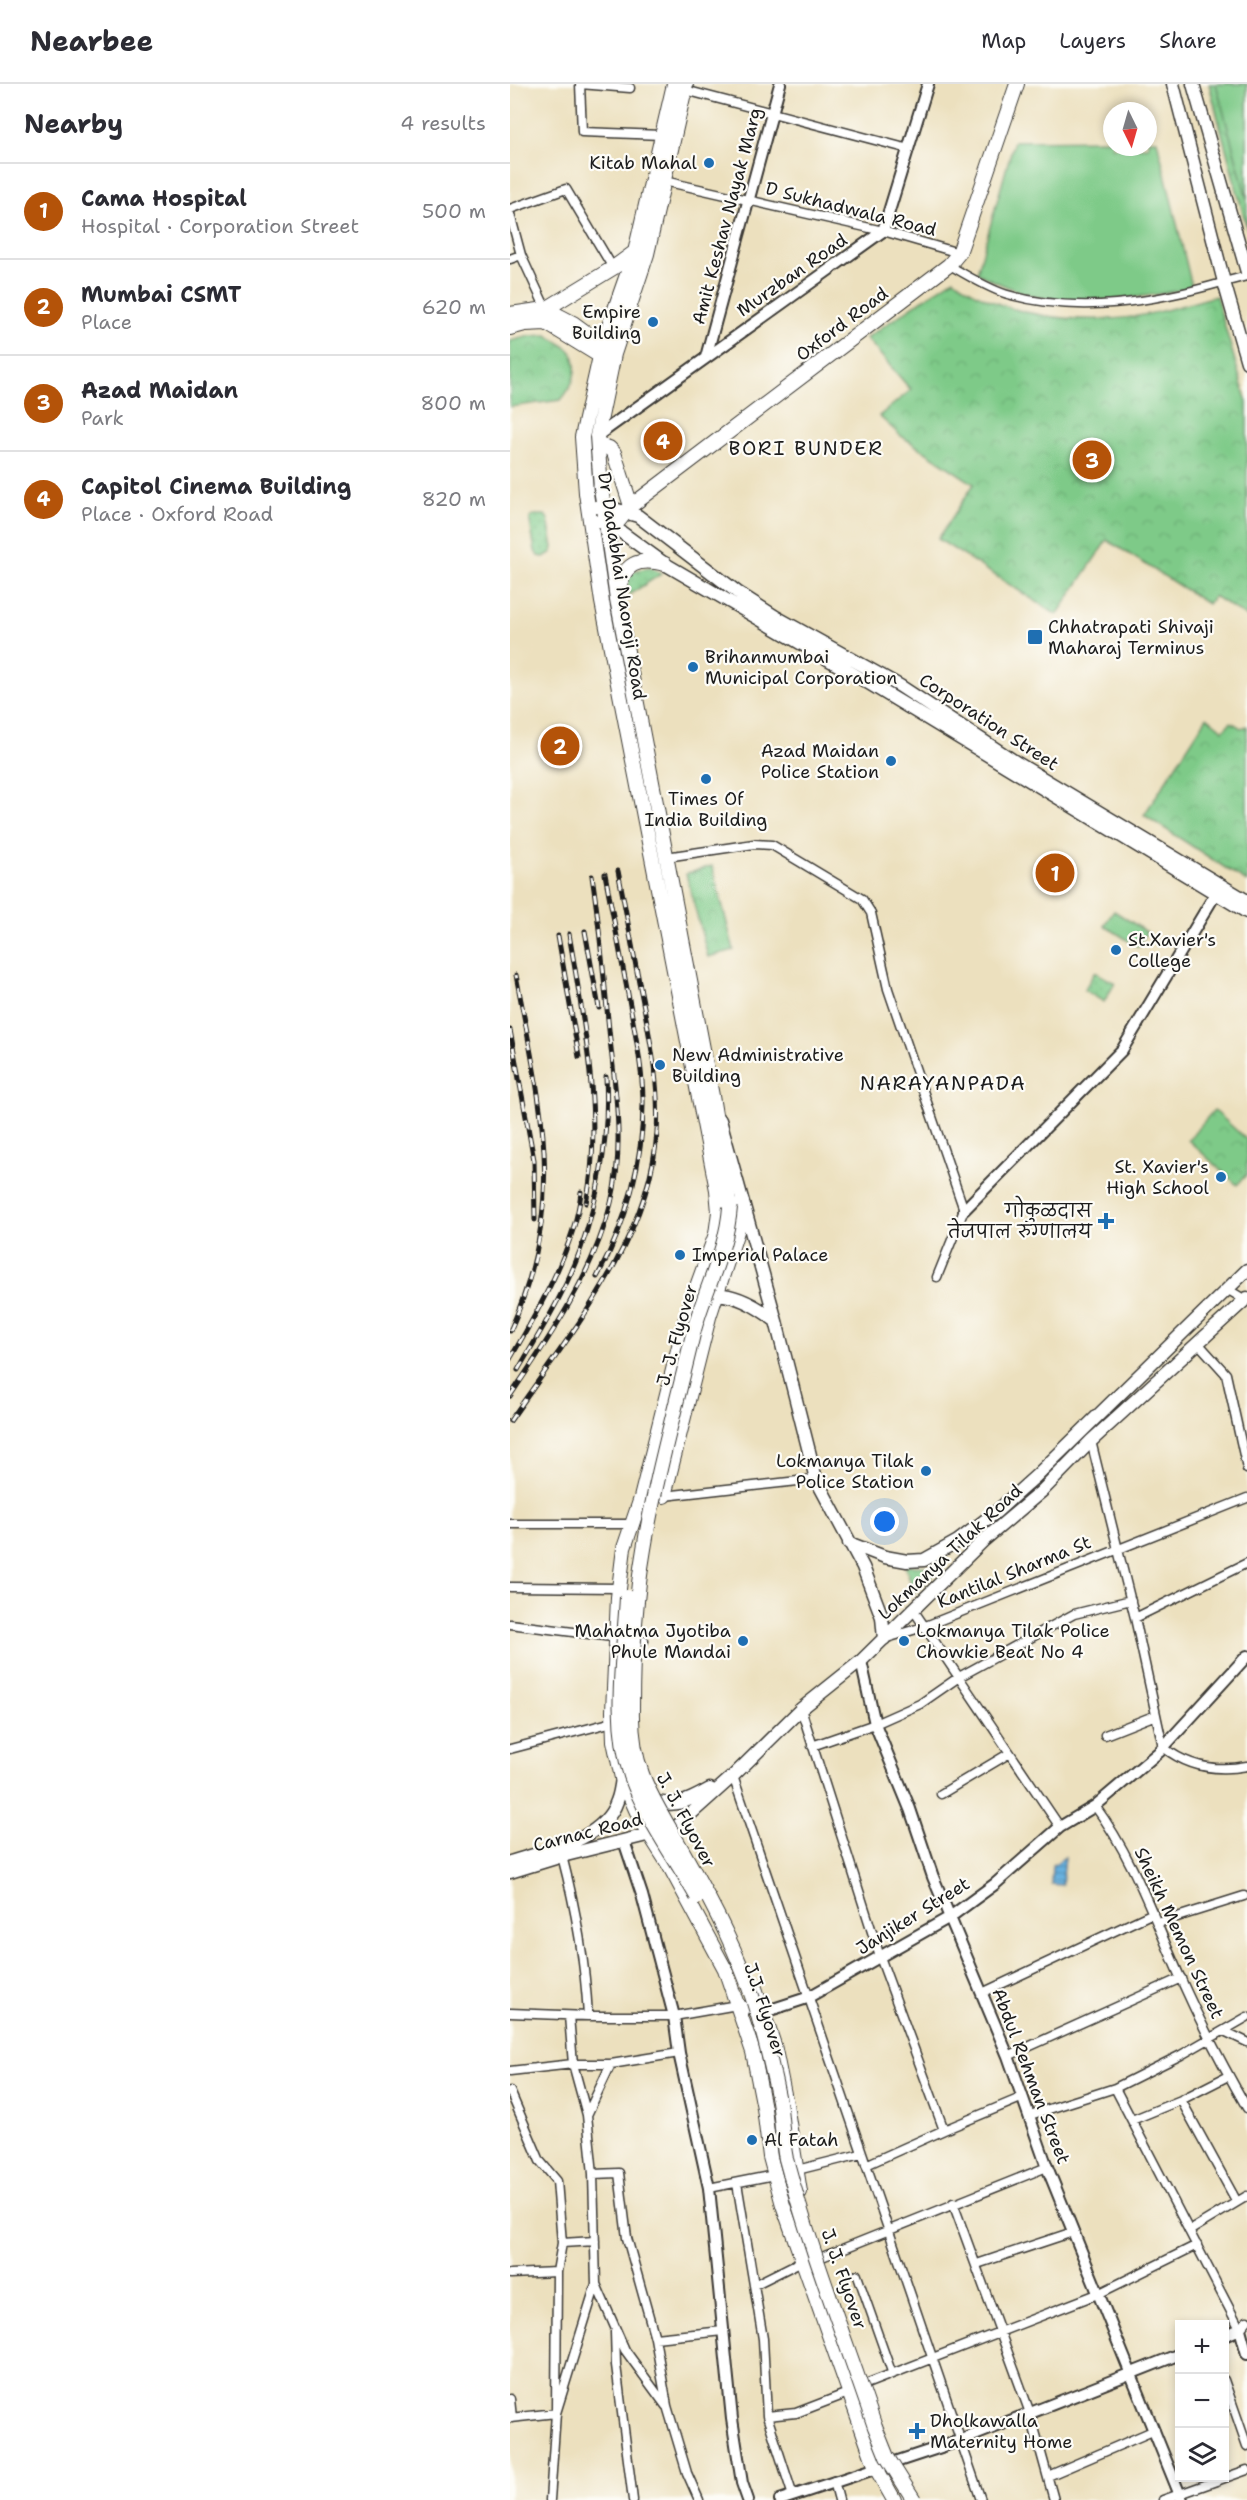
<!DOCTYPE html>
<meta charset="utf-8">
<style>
body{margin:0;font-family:"Shantell Sans","Playpen Sans Deva",sans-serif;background:#f7f7f7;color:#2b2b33}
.controls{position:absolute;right:18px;bottom:18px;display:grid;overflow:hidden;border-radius:0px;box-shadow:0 3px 9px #0003}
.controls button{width:54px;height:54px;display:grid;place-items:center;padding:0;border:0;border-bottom:2px solid #e1e1e2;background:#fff;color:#2b2b33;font:30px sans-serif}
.compass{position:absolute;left:593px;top:18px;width:54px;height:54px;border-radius:50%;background:#fff;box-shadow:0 3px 9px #0003;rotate:175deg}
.you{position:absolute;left:375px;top:1438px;width:21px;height:21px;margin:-15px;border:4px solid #fff;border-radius:50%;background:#1a73e8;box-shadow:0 0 0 9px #1a73e833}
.badge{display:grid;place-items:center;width:39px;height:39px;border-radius:50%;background:#b45309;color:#fff;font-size:20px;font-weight:700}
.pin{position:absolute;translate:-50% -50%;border:3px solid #fff;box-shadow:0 2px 6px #0006}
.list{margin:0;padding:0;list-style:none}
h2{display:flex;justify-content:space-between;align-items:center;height:78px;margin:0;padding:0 24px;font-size:26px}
h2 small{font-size:20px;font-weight:400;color:#7c7c81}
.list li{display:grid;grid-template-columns:39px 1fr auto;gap:18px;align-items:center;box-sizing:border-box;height:96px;padding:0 24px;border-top:2px solid #e1e1e2}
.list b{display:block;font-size:22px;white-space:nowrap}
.list p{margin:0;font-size:20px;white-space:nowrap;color:#7c7c81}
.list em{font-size:20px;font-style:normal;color:#7c7c81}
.icon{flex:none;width:33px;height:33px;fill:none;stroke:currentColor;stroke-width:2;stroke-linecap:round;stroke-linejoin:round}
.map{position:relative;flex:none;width:737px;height:2416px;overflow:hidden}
header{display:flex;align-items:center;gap:36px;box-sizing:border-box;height:84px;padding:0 30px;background:#fff;border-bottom:2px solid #e1e1e2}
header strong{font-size:28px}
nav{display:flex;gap:33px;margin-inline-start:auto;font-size:21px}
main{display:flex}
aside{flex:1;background:#fff}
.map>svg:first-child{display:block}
.park{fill:url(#park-crowns);stroke:#4d7352;stroke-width:1.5}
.garden{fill:url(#garden-dots);stroke:#4d7352;stroke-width:1.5}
.pitch{fill:#7eca88;stroke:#4d7352;stroke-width:1.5}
.water{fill:url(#water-rules);stroke:#42667e;stroke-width:1.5}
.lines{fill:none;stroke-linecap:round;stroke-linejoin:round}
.pedestrian-casing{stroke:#3b3934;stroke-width:10}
.minor-casing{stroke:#3b3934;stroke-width:11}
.tertiary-casing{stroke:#3b3934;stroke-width:14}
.secondary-casing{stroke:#3b3934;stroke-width:15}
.primary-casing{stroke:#3b3934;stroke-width:16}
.pedestrian{stroke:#fff;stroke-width:7}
.minor{stroke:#fff;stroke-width:8}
.tertiary{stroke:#fff;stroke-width:10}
.secondary{stroke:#fff;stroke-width:12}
.primary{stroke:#fff;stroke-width:14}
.rail-casing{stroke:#1c1c1c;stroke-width:5}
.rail{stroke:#fdfcf7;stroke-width:3;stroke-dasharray:9;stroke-linecap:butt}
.primary-bridge-casing{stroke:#3b3934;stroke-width:16;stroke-linecap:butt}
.primary-bridge{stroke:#fff;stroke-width:14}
.poi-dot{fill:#1f6fb2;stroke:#fdfcf7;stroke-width:2}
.labels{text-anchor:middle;stroke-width:4.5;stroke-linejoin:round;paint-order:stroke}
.poi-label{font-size:18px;fill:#1c1c1c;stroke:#fdfcf7;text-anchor:start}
.street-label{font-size:18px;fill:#1c1c1c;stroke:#fdfcf7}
.neighbourhood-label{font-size:20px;letter-spacing:1.5px;fill:#1c1c1c;stroke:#fdfcf7}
</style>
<header>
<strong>Nearbee</strong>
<nav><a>Map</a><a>Layers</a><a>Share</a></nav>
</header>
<main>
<aside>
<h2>Nearby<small>4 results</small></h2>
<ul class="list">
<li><span class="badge">1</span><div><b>Cama Hospital</b><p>Hospital · Corporation Street</p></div><em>500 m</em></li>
<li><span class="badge">2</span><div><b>Mumbai CSMT</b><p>Place</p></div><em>620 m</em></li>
<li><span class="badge">3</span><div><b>Azad Maidan</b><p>Park</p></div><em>800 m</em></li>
<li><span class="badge">4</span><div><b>Capitol Cinema Building</b><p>Place · Oxford Road</p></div><em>820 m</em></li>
</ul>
</aside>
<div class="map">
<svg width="737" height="2416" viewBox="0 0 737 2416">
<defs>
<pattern id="park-crowns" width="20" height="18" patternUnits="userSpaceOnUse" patternTransform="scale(1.5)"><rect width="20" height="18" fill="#7eca88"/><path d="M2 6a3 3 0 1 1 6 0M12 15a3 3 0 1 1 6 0" fill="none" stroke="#6cad75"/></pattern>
<pattern id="garden-dots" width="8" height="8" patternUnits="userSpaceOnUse" patternTransform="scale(1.5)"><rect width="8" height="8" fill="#7eca88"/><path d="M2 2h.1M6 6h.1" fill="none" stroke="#6cad75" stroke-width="1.8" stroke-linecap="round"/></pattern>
<pattern id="water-rules" width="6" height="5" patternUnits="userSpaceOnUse" patternTransform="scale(1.5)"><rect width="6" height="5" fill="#67b1df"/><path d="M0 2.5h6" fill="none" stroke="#548fb4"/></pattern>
</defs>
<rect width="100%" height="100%" fill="#fdfcf7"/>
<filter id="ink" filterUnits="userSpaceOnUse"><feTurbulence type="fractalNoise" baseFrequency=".0167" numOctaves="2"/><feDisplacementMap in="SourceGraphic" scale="12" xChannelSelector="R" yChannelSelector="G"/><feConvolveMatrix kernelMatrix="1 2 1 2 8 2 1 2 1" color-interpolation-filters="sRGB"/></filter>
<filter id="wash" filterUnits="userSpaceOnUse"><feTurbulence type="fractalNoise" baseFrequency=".008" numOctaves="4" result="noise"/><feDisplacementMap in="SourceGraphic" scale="24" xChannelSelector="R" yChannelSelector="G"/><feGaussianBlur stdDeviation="1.35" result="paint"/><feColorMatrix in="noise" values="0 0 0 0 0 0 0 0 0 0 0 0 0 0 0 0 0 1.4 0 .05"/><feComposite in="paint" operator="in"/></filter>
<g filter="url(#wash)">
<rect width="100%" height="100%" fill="#ece0be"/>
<path class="park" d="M699 0H737V145Z
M444 195C487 228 544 237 598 235 634 234 671 222 706 212L737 318V533L704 512 698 520 597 456 547 531 428 455 464 400 391 352 369 332 401 306 356 254Z
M37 251C44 256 56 261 61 268 71 284 62 303 51 316L0 323V257L20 252Z
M697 633 713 646 721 638 731 644 737 642V798L634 731Z
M202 782 224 866 198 873 176 790Z
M704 1026 737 1056V1090L727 1101 678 1056Z"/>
<path class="garden" d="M25 431H35L38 435 43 463 42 468 34 473 28 472 25 467 20 438V434Z
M142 484 151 490 119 511C116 488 120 485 142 484Z
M585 888 605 899 594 918 574 906Z
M439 1477 404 1509 395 1481 421 1483Z"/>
<path class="pitch" d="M706 0H737V115Z
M602 56V63H638V56H647L682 203C641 214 570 221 528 213 507 208 487 199 467 189L504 57Z
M604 827 637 848 628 863 594 841Z"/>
<path class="water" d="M555 1773 552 1801 541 1800 542 1782Z"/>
</g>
<g filter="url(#ink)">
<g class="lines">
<defs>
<path id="pedestrian" d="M439 181C456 191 477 204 496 210 568 231 644 218 714 198
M347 2190 382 2289"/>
<path id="minor" d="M70 0 72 48 152 51
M70 0 120 4
M175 6 399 65
M154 97 373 147 449 169
M0 125 56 105 103 184
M0 130 11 171 36 225
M0 175 11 171
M714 198 737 192
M156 773 244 760 262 761 352 815 361 829 378 905 454 1126 427 1193
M717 1205 737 1217
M688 1259 716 1290 737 1385
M581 1357 625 1534 653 1663C678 1683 706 1688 737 1682
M154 1412 306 1395
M0 1440H122
M0 1503 109 1504
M402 1524 550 1743
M625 1534 737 1479
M0 1540 134 1557
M377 1554 413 1543 737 1414
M291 1625 370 1873 434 2046
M595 1651 646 1631
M302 1662 365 1640 410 1620 449 1593 564 1530 621 1516
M0 1665 103 1638
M223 1692 471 2416
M431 1710 500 1669
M585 1722C623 1773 644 1835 670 1893 690 1938 713 1982 737 2024
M52 1772C66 1825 75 1877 78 1932
M648 1839 734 1812
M472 1909 643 1829
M0 1929 78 1932H164L227 1921
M59 1932 63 1980 77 2031
M714 1947 737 1958
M498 1972 671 1894
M101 1980 77 2031 83 2090 109 2089 117 2154 145 2254 157 2322 177 2389 189 2416
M0 1987 63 1980H101L169 1969
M605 2004 730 2245 737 2237
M0 2007 30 2077 47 2097 52 2159 47 2188 46 2329 0 2334
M671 2016 727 2118
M520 2031 605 2004 671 1971 737 1933
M622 2036 671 2016 718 1992
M356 2081 434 2046 513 2013
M287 2086 351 2070
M227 2099 253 2255 257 2332 283 2412
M199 2104 264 2091
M443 2119 520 2329 544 2416
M679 2147 737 2112
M52 2159 85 2157
M312 2173 537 2083
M467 2180 563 2148
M0 2190 47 2188
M86 2200 115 2266 156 2322
M244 2201 292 2177
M105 2248 106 2281 123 2416
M145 2254 213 2247
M714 2296 737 2362
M356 2300 590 2209 687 2161
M0 2315 2 2334
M257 2332 286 2329 338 2309
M538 2392 645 2346
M324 2397 329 2416
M40 2416 46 2329 86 2200 83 2090
M653 2416 737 2386"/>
<path id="tertiary" d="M196 273 270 0
M87 352 373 147 418 0
M454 1126 612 966 709 804
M351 1577 365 1640 400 1725 423 1793 498 1972 537 2083 672 2416
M114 1757 132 1811 164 1932 169 1969 199 2104 222 2335 232 2399 238 2416
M227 1921 254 1928 297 1914 440 1833 485 1800 550 1743 585 1722 649 1668 737 1572
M714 2252 730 2245 737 2270
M270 2416 452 2356 670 2270"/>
<path id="secondary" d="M663 0 714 198 737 278
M683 0 737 188
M79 424 94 422 128 432 227 508 266 533 390 602 507 679 737 817
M81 438 96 437 155 480 357 598 737 828
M210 1036 266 1237 306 1395 353 1483 372 1533 374 1555
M198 1212C222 1206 248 1223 266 1237
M339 1459 375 1473 397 1477 414 1476 448 1457 486 1428 526 1392 737 1186
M138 1715C165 1725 177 1718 200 1705
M0 1778C36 1766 93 1758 107 1717 110 1710 111 1702 112 1694
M0 1788 52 1772 165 1744 223 1692 291 1625 351 1577 474 1456 532 1407 581 1357 737 1214"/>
<path id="primary" d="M164 0 125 168 93 259 72 353 76 409 92 518 207 1106 209 1128 206 1150 177 1230 131 1414 114 1464 108 1513 103 1627 104 1657 112 1694 131 1737 159 1781 215 1885 243 1968 254 2024 260 2073 273 2121 366 2384 384 2416
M176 0 137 170 104 270 87 352 91 404 107 515 202 1012 220 1123
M36 225 63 239 100 266
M0 230 36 225 103 184 125 168
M0 244 15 240 36 239 90 272
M88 361 99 364 104 369 121 422
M98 450 121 422 439 181 449 169 507 0
M108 509C113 479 128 473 155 480
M154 1412 199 1233 229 1141 232 1119
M245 1904 264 1961 276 2020 290 2108"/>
</defs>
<use href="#pedestrian" class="pedestrian-casing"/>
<use href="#minor" class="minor-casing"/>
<use href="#tertiary" class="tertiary-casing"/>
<use href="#secondary" class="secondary-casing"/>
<use href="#primary" class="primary-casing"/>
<use href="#pedestrian" class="pedestrian"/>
<use href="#minor" class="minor"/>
<use href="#tertiary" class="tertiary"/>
<use href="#secondary" class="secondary"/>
<use href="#primary" class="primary"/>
<defs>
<path id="rail" d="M75 847 89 924
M59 850C73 932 94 1037 76 1119
M48 852 69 973
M0 946 24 1076 25 1136
M87 1193C117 1139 134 1075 133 1014 132 979 124 944 118 910 110 870 103 830 95 790
M0 1247C58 1117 31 1024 6 891
M0 1275C27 1229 66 1161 71 1108
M8 1286C30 1248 56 1207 71 1164 90 1109 99 1051 96 993
M0 1312C41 1252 83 1190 101 1119 115 1062 105 1004 99 946 94 895 90 843 82 792
M0 1337C59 1251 140 1156 147 1048 150 1001 140 954 131 908 123 868 116 827 108 787"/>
</defs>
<use href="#rail" class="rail-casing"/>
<use href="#rail" class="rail"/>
<defs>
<path id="primary-bridge" d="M220 1123C217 1166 195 1205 184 1246 167 1319 146 1391 134 1465 125 1517 122 1572 122 1625 120 1689 147 1720 176 1773 201 1817 226 1864 242 1912 253 1946 262 1982 269 2017 272 2036 272 2056 276 2075 300 2165 335 2254 365 2343L377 2373 404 2416
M117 1513C114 1571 102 1636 121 1692 136 1735 165 1773 187 1813"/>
</defs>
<use href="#primary-bridge" class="primary-bridge-casing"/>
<use href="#primary-bridge" class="primary-bridge"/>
</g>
</g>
<g class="poi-dot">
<circle cx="199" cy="79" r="6"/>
<circle cx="143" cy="238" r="6"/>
<rect x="517" y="545" width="16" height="16" rx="3"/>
<circle cx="183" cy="583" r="6"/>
<circle cx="381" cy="677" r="6"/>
<circle cx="196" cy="695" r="6"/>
<circle cx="606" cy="866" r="6"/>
<circle cx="150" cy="981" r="6"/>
<circle cx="711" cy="1093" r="6"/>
<path d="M593 1128h6v6h6v6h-6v6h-6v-6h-6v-6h6z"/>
<circle cx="170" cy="1171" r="6"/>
<circle cx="416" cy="1387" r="6"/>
<circle cx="233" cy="1557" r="6"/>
<circle cx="394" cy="1557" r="6"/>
<circle cx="242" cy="2056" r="6"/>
<path d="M404 2338h6v6h6v6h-6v6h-6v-6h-6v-6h6z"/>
</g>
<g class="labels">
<g class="poi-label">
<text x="187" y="85" text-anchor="end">Kitab Mahal</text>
<text x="131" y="234" text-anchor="end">Empire<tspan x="131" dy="21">Building</tspan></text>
<text x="538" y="549">Chhatrapati Shivaji<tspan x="538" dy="21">Maharaj Terminus</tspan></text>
<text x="195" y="579">Brihanmumbai<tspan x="195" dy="21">Municipal Corporation</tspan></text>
<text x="369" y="673" text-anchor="end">Azad Maidan<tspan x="369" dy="21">Police Station</tspan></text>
<text x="196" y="721" text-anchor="middle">Times Of<tspan x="196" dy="21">India Building</tspan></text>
<text x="618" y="862">St.Xavier's<tspan x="618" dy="21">College</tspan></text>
<text x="162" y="977">New Administrative<tspan x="162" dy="21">Building</tspan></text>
<text x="699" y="1089" text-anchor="end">St. Xavier's<tspan x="699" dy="21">High School</tspan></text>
<text x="582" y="1133" text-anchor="end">गोकुळदास<tspan x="582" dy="21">तेजपाल रुग्णालय</tspan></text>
<text x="182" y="1177">Imperial Palace</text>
<text x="404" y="1383" text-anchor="end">Lokmanya Tilak<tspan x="404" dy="21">Police Station</tspan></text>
<text x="221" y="1553" text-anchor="end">Mahatma Jyotiba<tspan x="221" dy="21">Phule Mandai</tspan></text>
<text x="406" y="1553">Lokmanya Tilak Police<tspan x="406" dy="21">Chowkie Beat No 4</tspan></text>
<text x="254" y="2062">Al Fatah</text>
<text x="420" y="2343">Dholkawalla<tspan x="420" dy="21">Maternity Home</tspan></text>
</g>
<g class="street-label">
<text transform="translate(341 125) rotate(14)" y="6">D Sukhadwala Road</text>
<text transform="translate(217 132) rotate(-75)" y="6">Amit Keshav Nayak Marg</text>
<text transform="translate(282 191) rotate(-35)" y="6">Murzban Road</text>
<text transform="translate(332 240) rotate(-37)" y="6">Oxford Road</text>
<text transform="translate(112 502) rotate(81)" y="6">Dr Dadabhai Naoroji Road</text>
<text transform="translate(479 638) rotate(33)" y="6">Corporation Street</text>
<text transform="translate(167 1251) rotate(-74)" y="6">J. J. Flyover</text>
<text transform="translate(440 1468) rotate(-43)" y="6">Lokmanya Tilak Road</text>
<text transform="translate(504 1488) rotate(-22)" y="6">Kantilal Sharma St</text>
<text transform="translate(176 1736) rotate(62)" y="6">J. J. Flyover</text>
<text transform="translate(78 1748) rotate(-14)" y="6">Carnac Road</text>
<text transform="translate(403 1832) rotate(-32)" y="6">Janjiker Street</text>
<text transform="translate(669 1849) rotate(65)" y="6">Sheikh Memon Street</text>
<text transform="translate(255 1926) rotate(72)" y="6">J.J. Flyover</text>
<text transform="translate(521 1992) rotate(69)" y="6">Abdul Rehman Street</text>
<text transform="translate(334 2195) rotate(71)" y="6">J. J. Flyover</text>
</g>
<g class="neighbourhood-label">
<text x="296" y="371">BORI BUNDER</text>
<text x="433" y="1006">NARAYANPADA</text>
</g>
</g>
</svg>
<div class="controls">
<button>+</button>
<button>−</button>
<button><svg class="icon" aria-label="layers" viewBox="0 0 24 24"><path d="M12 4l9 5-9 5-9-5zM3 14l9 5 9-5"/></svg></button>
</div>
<svg class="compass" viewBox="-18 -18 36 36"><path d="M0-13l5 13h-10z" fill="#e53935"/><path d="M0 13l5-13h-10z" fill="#7c7c81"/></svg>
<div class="you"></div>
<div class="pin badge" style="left:545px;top:789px">1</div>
<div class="pin badge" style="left:50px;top:662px">2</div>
<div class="pin badge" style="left:582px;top:376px">3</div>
<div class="pin badge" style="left:153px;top:357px">4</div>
</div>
</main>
